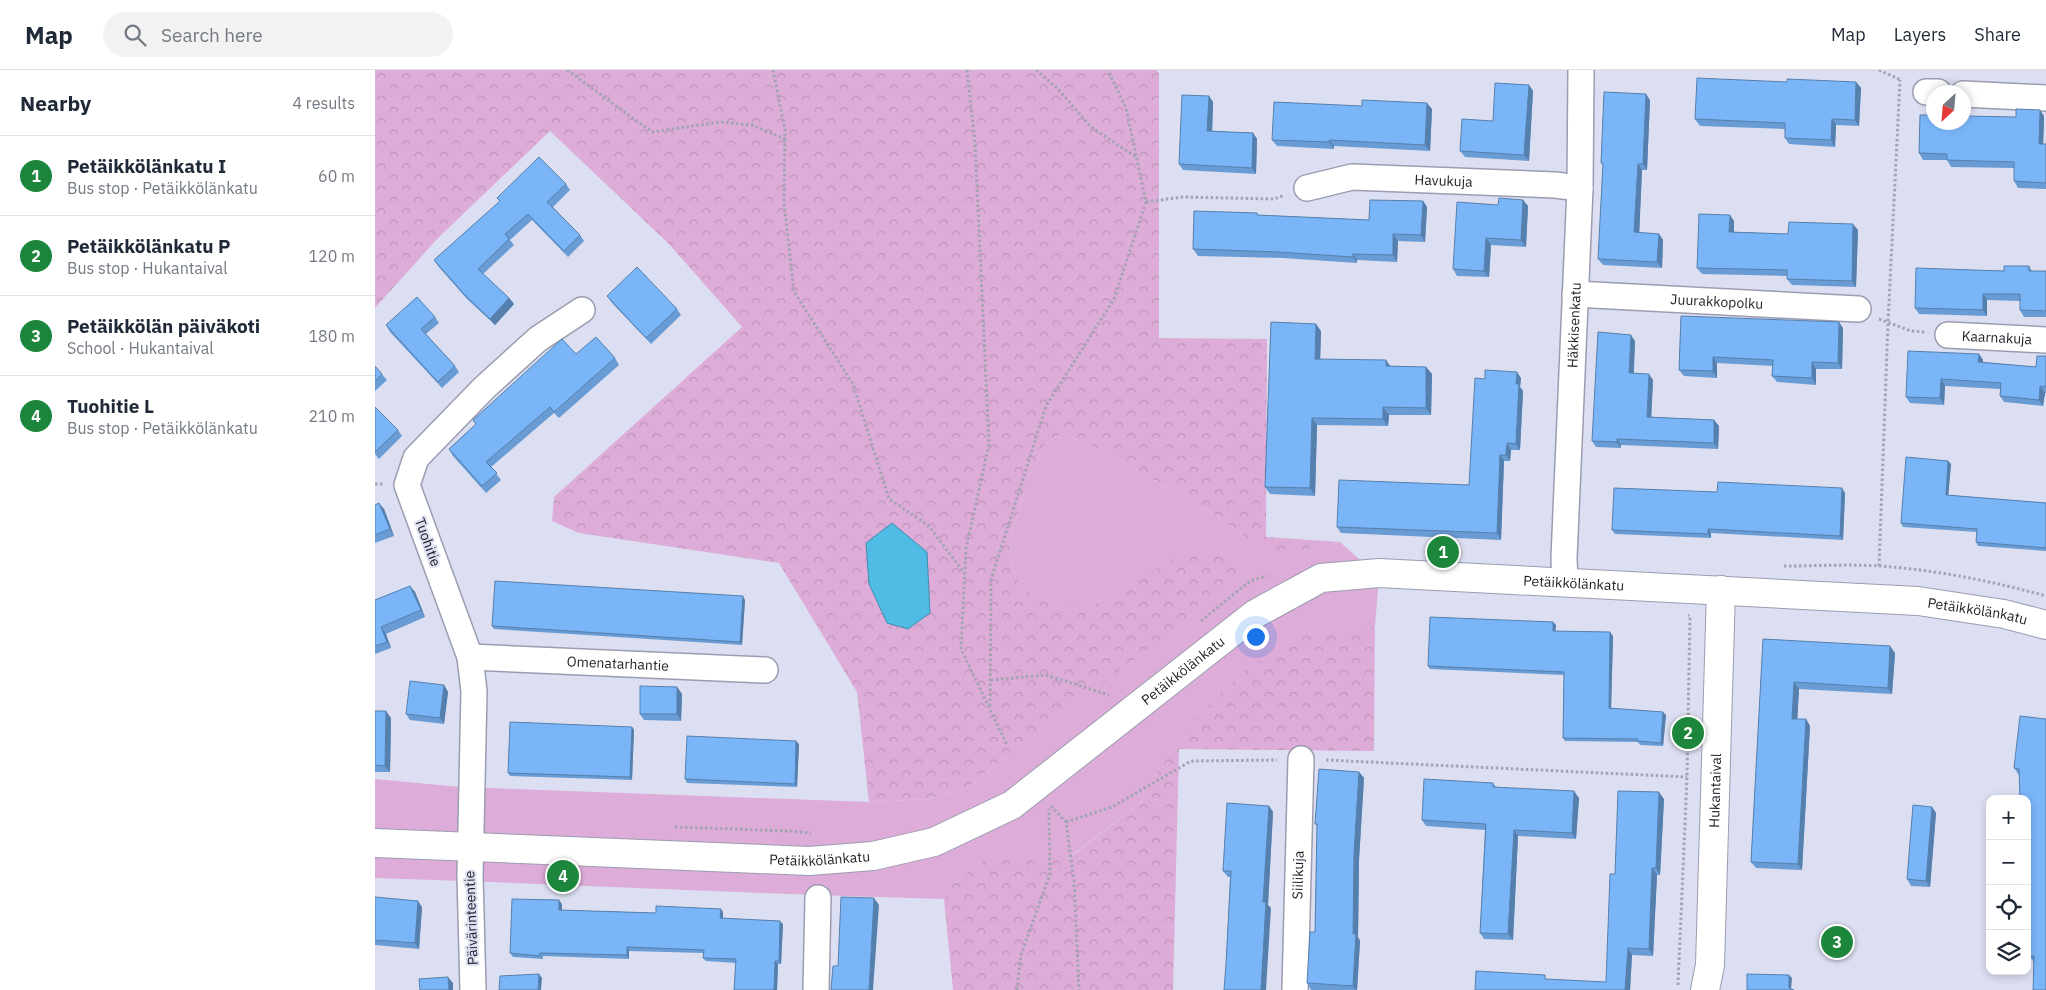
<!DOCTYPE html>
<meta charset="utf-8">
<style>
body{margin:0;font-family:"IBM Plex Sans",sans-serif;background:#f2f2f3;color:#1f2937}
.controls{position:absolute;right:15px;bottom:15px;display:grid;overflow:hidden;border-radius:10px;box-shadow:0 2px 8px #0003}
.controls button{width:45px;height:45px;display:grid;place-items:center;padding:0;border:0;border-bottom:1px solid #e0e1e3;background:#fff;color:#1f2937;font:25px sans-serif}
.compass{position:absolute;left:1551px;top:15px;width:45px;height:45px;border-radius:50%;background:#fff;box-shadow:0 2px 8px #0003;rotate:206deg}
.you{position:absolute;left:880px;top:566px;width:18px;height:18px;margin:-12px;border:4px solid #fff;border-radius:50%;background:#1a73e8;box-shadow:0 0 0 8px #1a73e833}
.badge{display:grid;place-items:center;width:32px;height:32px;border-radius:50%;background:#1c863c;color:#fff;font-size:16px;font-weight:700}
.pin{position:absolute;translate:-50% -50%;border:2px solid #fff;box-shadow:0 1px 5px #0006}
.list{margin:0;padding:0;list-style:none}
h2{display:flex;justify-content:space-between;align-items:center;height:65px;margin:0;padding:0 20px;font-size:21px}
h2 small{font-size:16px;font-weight:400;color:#747a83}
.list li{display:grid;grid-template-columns:32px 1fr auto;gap:15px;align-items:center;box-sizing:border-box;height:80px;padding:0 20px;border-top:1px solid #e0e1e3}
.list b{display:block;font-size:19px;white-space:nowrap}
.list p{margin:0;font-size:16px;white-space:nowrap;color:#747a83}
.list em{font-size:16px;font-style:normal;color:#747a83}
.icon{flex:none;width:28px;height:28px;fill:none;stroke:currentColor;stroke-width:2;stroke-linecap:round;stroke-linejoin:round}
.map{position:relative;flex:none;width:1671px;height:920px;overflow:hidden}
header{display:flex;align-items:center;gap:30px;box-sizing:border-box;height:70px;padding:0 25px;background:#fff;border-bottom:1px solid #e0e1e3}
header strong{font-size:24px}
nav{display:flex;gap:28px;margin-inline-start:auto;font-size:18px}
.search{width:350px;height:45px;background:#f2f2f3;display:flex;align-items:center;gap:12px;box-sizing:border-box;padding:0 18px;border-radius:28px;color:#747a83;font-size:19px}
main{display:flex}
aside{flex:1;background:#fff}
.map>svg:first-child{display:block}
.green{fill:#deacd8}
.forest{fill:url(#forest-crowns)}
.water{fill:#50bbe4;stroke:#418cab}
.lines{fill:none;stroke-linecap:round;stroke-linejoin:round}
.street-casing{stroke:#9a9daf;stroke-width:28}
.secondary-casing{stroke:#9a9daf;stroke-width:30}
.path{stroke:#a2a4b3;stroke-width:3;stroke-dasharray:2.5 2.5;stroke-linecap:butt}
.street{stroke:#fff;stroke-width:25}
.secondary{stroke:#fff;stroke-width:28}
.wall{fill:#699cd4}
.shaded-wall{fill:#557fad}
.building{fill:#7ab5f7;stroke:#557fad}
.labels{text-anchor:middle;stroke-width:4;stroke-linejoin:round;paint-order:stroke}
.street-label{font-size:14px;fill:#1e1f26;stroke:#dcdff1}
</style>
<header>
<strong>Map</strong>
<div class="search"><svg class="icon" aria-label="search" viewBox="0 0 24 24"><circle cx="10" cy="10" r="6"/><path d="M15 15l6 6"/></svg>Search here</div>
<nav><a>Map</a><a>Layers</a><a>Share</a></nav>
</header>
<main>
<aside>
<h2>Nearby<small>4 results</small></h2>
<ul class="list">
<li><span class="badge">1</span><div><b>Petäikkölänkatu I</b><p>Bus stop · Petäikkölänkatu</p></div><em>60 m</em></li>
<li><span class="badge">2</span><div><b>Petäikkölänkatu P</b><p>Bus stop · Hukantaival</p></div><em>120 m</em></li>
<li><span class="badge">3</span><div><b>Petäikkölän päiväkoti</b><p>School · Hukantaival</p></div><em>180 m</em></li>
<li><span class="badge">4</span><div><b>Tuohitie L</b><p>Bus stop · Petäikkölänkatu</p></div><em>210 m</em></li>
</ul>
</aside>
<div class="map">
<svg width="1671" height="920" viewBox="0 0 1671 920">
<defs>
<pattern id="forest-crowns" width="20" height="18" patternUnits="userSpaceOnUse" patternTransform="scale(1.25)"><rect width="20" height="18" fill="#deacd8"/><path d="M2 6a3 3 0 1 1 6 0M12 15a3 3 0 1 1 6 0" fill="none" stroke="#be94b9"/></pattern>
</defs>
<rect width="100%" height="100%" fill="#dcdff1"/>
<path class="green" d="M686 363 725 380 840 445 901 488 965 472 1004 507 1000 556 932 565 806 664 765 733 692 789H610L576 816 569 829C379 824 190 814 0 808V709L86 717 494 732 555 729 594 717 618 697 876 499 844 483 749 519 715 536H682L657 525 641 508 635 487 636 465 656 401 669 376Z"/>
<path class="forest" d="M0 0H781L784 3V268L892 269 891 467 965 472 901 488 840 445 725 380 686 363 669 376 656 401 636 465 635 487 641 508 657 525 682 536H715L749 519 804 485 844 483 877 499 618 697 594 717 555 729 494 732 482 622 404 493 204 463 177 451 179 427 367 257 294 174 175 61 62 169 0 238Z
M1000 556 999 681 804 679 798 920H578L569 829 576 816 610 789H693L765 733 805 664 874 596 932 565Z"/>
<path class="water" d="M517 453 552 482 555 543 533 559 512 553 494 514 491 473Z"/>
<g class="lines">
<defs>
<g id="street">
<path d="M1551 22H1563"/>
<path d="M1588 24 1671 28"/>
<path id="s1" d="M932 118 977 107 1180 115 1205 118"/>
<path id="s2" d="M1200 224 1483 239"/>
<path id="s3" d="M1573 265 1671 270"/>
<path id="s4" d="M1190 513 1189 488 1205 118 1206 0"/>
<path id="s5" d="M95 587 390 600"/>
<path d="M98 920 95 805 99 621 95 587 32 415 41 388 109 318 163 269 207 240"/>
<path d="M441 920 443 828"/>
<path id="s6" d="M920 920 926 689"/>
</g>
<g id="secondary">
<path id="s7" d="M0 773 434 791 498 786 559 772 637 735 880 544 946 508 1004 503 1543 531 1629 544 1671 555"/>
<path id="s8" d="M1330 920 1335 895 1346 520"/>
</g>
</defs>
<use href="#street" class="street-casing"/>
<use href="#secondary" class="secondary-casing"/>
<path class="path" d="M192 0 277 62 345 52 377 55 410 69
M398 0 410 60 409 133 419 222 478 314 514 429 553 455 590 504
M592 0 600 73 614 374 591 479 586 579 632 675
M661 0 681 17 716 57 761 87
M1504 0 1526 10
M771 132 808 127 899 129 910 125
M1504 249 1536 261 1550 262
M0 414H9
M1409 496C1441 496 1473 494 1505 496 1561 500 1617 511 1671 526
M1504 496 1513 253 1525 10
M826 551 875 511 892 506
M616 610 671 605 734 625
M615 636 616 510 671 336 739 229 771 132 751 38 733 0
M951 690 1312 707
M676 736 691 752 699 811 704 920
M691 752 737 737 816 691 902 690
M300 757 415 761 436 763
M1303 915 1312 707 1315 546 1313 545
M642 920 646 885 675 804 674 739"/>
<use href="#street" class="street"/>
<use href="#secondary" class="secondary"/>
</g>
<path class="wall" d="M1412 12H1481L1486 18 1484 56 1461 55 1460 77 1414 74 1410 68V59L1325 56 1320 49Z
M1154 15 1158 21 1154 91 1090 87 1085 81 1118 51Z
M834 26 838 32 837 61 878 63 882 69 881 104 808 100 804 94Z
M1275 30 1272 100H1267L1264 163 1284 164 1288 170 1287 198 1228 195 1223 189 1228 95 1226 93Z
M987 36 1057 39 1055 81 959 76V79L902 76 897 70Z
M1669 46 1668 74H1671V119L1643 118 1639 111V98L1576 97 1572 90H1548L1544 83 1641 47Z
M191 114 195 120 178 137 205 165 209 171 193 187 157 150 135 170 139 175 108 204 134 228 139 234 120 255 92 229 63 196 59 190 125 131 122 128Z
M1148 130 1153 136 1151 177 1116 175 1114 207 1082 206 1078 199 1123 135Z
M1048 131 1052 137 1050 172 1023 171 1022 192 982 190V193L908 188 823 186 818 179 884 145 994 150Z
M1359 151V162L1413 164 1483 160 1481 217 1417 215 1412 209V206L1327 204 1322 198Z
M1654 196 1657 201H1671V247H1649L1645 240V231L1612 230V246L1544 244 1540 238Z
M232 226 302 239 306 245 276 274 237 233Z
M1306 246 1468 258 1467 299H1441V315L1402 312 1397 306 1398 296 1342 293V308L1309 306 1304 300Z
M60 247 64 253 51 264 80 296 84 302 67 318 15 262 11 255Z
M946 261 945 289 1015 296 1051 297 1057 304 1056 345H1014L1013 356 942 355 940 426 895 424 890 417Z
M1260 271 1259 303 1278 310 1276 347 1339 350 1344 356 1343 379 1246 375V378L1221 377 1217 371Z
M201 284 240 288 244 295 184 348 179 343 116 397 126 410 111 423 78 386 74 379 101 354 98 350Z
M1604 284 1608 290V292L1661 297 1671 286V323H1670L1668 336 1629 332 1625 326V319L1570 316 1569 335 1535 333 1531 327Z
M0 296 12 310 0 321Z
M1146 308 1145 317 1148 321 1145 380H1136L1135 391H1129L1126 470 966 463 962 457 1094 415 1110 309Z
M0 337 23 360 27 366 4 389 0 384Z
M1573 391 1576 394 1573 425 1671 433V481L1603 476 1601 472 1602 462 1528 457 1526 453Z
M1470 423 1468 470 1336 463V468L1240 464 1237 460Z
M0 435 9 439 19 466 0 473Z
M35 516 40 522 50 547 11 564 16 578 0 584V530Z
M370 530 367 575 119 559 117 556Z
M1178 552 1181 555 1180 561 1238 566 1236 638 1291 645 1288 676 1265 675 1263 672 1190 671 1188 668 1189 605 1055 599 1053 596Z
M1388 569 1520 583 1517 624 1424 619 1422 649H1431L1435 656 1427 800 1381 798 1376 792Z
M69 615 73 622 69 654 35 650 31 644Z
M302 617 307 624 306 651 269 650 265 644Z
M0 641 16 648 15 702H0Z
M1671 649 1659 892 1654 886V848L1652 845V729L1644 705 1639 698Z
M257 657 259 660 257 710 135 706 133 703Z
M424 674 422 717 312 713 310 709Z
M984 702 989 708 984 790 983 867 985 871 982 920H936L932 913 940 862 942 756 940 754Z
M1118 713 1121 717 1204 728 1201 769 1143 766 1138 870 1109 869 1105 863 1110 760 1051 756 1047 750Z
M1289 729 1285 805H1282L1278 886 1257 885 1255 920H1100L1231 912 1240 804Z
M894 736 898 742 893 835 896 838 851 894 855 807H853L848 801Z
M1557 737 1561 743 1555 817 1536 816 1532 809Z
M0 827 47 837 44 879 0 875Z
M187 834V840L281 843 348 842V848L408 854 406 894H403L402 920H359L361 893 331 891 328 888 329 883 254 881V889L168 886V889L138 887 135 883Z"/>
<path class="shaded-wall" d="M1481 12 1486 18 1484 56 1480 50Z
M1154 15 1158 21 1154 91 1149 85Z
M1271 24 1275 30 1272 100 1268 94Z
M834 26 838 32 837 67 832 61Z
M1052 33 1057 39 1055 81 1050 75Z
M1665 40 1669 46 1668 80 1664 74Z
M1457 49 1461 55 1460 77 1456 70Z
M878 63 882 69 881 104 877 98Z
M954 70 959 76V79L954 72Z
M1263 94 1267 100 1264 169 1259 162Z
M1148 130 1153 136 1151 177 1146 170Z
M1048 131 1052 137 1050 172 1046 165Z
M1355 145 1359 151V169L1354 162Z
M1478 154 1483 160 1481 217 1477 211Z
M1018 164 1023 171 1022 192 1018 185Z
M1284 164 1288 170 1287 198 1282 192Z
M1111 168 1116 175 1114 207 1109 201Z
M978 184 982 190V193L978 187Z
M1608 224 1612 230V246L1608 240Z
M134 228 139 234 120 255 115 249Z
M1464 252 1468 258 1467 299 1463 293Z
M941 254 946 261 945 296 940 289Z
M1256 265 1260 271 1258 309 1254 303Z
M1604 284 1608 290V298L1603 292Z
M1338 287 1342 293V308L1338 301Z
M1011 290 1016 297 1011 296Z
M1437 292 1441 299V315L1437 308Z
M1051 297 1057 304 1056 345 1051 338Z
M1142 302 1146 308 1145 317 1148 321 1145 380 1141 374Z
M1274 304 1278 310 1276 353 1272 347Z
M1566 309 1570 316 1569 335 1565 328Z
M1665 316 1670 323 1668 336 1664 330Z
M1008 337 1014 345 1013 356 1008 349Z
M937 348 942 355 940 426 935 418Z
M1339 350 1344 356 1343 379 1339 373Z
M1242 369 1246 375V378L1242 372Z
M1132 373 1136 380 1135 391 1131 385Z
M1125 385 1129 391 1126 470 1122 463Z
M1573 391 1576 394 1573 429 1571 425Z
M1467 418 1470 423 1468 470 1465 466Z
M4 433 9 439 19 466 15 459Z
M1333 459 1336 463V468L1333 464Z
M35 516 40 522 50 547 46 540Z
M368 526 370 530 367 575 365 572Z
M1178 552 1181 555 1180 565 1178 561Z
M6 557 11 564 16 578 12 572Z
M1235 562 1238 566 1236 641 1234 638Z
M1515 576 1520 583 1517 624 1513 618Z
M1419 612 1424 619 1422 655 1417 649Z
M69 615 73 622 69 654 65 648Z
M302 617 307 624 306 651 302 644Z
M11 641 16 648 15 702 10 696Z
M1288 642 1291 645 1288 676 1286 673Z
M1431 649 1435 656 1427 800 1423 794Z
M257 657 259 660 257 710 255 707Z
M421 671 424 674 422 717 420 714Z
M984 702 989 708 984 790 983 867 985 871 982 920H981L978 916 979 784Z
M1199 721 1204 728 1201 769 1197 763Z
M1284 722 1289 729 1285 805 1281 798Z
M894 736 898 742 893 835 896 838 891 920H886L888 832Z
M1557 737 1561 743 1555 817 1551 811Z
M1139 760 1143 766 1138 870 1133 864Z
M1277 798 1282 805 1278 886 1274 879Z
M499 828 504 835 498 920H494Z
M184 830 187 834V844L184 840Z
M43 831 47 837 44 879 40 873Z
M346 839 348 842V852L345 848Z
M405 851 408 854 406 894 404 891Z
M252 877 254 881V889L252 885Z
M1253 878 1257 885 1255 920H1250Z
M400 891 403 894 402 920H399Z
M164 904 167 908 166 920H163Z
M1414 905 1417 908 1416 920 1414 918Z
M73 907 78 913V920H74Z"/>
<path class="building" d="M1322 8 1412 12V9L1481 12 1480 50 1457 49 1456 70 1410 68V53L1320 49Z
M1120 13 1154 15 1149 85 1085 81 1087 49 1118 51Z
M1229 22 1271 24 1268 94H1263L1259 162 1284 164 1282 192 1223 189 1228 93H1226Z
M807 25 834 26 832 61 878 63 877 98 804 94Z
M987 30 1052 33 1050 75 954 70V72L897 70 899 32 987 36Z
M1641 39 1665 40 1664 74H1671V113L1639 111V92L1572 90V84L1544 83 1545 45H1558V52H1588V46L1641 47Z
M164 87 191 114 172 132 205 165 189 181 153 144 130 164 134 169 103 199 134 228 115 249 88 223 59 190 125 131 122 128Z
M1124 128 1148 130 1146 170 1111 168 1109 201 1078 199 1082 132 1123 135Z
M995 130 1048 131 1046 165 1018 164V185L978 184V187L903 182 818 179 819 141 882 143V145L994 150Z
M1324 144 1355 145 1354 162 1413 164 1414 152 1478 154 1477 211 1412 209V200L1322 198Z
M1629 196H1654V201H1671V241L1645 240V224H1608V240L1540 238 1541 198 1629 201Z
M262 197 302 239 271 268 232 226Z
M42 227 60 247 46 259 80 296 63 312 11 255Z
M1306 246 1464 252 1463 293 1437 292V308L1397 306 1398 290 1338 287V301L1304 300Z
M896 252 941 254 940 289 1011 290V296L1051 297V338L1008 337V349L937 348 935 418 890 417Z
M1223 262 1256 265 1254 303 1274 304 1272 347 1339 350V373L1242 369V372L1217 371Z
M221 267 240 288 179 342 175 337 111 392 122 403 107 416 74 379 101 354 98 350 187 269 201 284Z
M1533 281 1604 284 1603 292 1661 297 1662 286H1671V317L1665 316 1664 330 1625 326 1626 313 1566 309 1565 328 1531 327Z
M0 296 7 304 0 311Z
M1110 300 1142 302 1141 314H1144L1141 374 1132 373 1131 385H1125L1122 463 962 457 964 410 1094 415 1100 308 1110 309Z
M0 337 23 360 0 382Z
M1531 387 1573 391 1571 425 1671 433V478L1601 472 1602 459 1526 453Z
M1343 412 1467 418 1465 466 1333 459V464L1237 460 1239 418 1342 422Z
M4 433 15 459 0 465V435Z
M120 511 368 526 365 572 117 556Z
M35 516 46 540 6 557 12 572 0 576V530Z
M1055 547 1178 552V561L1235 562 1234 638 1288 642 1286 673 1262 671 1263 669 1188 668 1189 602 1053 596Z
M1388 569 1515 576 1513 618 1419 612 1417 649H1431L1423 794 1376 792Z
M35 611 69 615 65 648 31 644Z
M265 616 302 617V644H265Z
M0 641H11L10 696 0 695Z
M1645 646 1671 649V920H1658L1659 886H1654V841H1652V729H1645L1644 699 1639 698Z
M135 652 257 657 255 707 133 703Z
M312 666 421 671 420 714 310 709Z
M944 699 984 702 979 784 978 864H981L978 916 932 913 935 862H940L942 754H940Z
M1049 709 1118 713V717L1199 721 1197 763 1139 760 1133 864 1105 863 1111 754 1047 750Z
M1243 721 1284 722 1281 798H1277L1274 879 1253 878 1250 920H1100L1101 901 1170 905V909L1231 912 1235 804H1240Z
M852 733 894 736 888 832H891L886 920H849L851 894 856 801H848Z
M1538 735 1557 737 1551 811 1532 809Z
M0 827 43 831 40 873 0 870Z
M466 827 499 828 494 920H456L458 896H463Z
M137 829 184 830V840L281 843V836L346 839 345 848 405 851 404 891H400L399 920H359L361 889 328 888 329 880 252 877V885L165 883V886L135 883Z
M164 904 163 920H124L125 906Z
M1372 904 1414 905V918L1419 920H1372Z
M73 907 74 920H45L44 909Z"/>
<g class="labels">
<g class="street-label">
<text dy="5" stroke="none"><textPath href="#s1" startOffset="138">Havukuja</textPath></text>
<text dy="5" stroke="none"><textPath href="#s2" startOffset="142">Juurakkopolku</textPath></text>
<text dy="5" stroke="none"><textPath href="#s4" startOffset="258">Häkkisenkatu</textPath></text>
<text dy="5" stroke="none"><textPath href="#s3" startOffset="49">Kaarnakuja</textPath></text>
<text transform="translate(53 472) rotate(70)" y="5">Tuohitie</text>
<text dy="5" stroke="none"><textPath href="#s7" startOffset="1285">Petäikkölänkatu</textPath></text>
<text dy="5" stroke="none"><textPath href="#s7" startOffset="1690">Petäikkölänkatu</textPath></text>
<text dy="5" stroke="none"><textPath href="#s5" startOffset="148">Omenatarhantie</textPath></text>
<text dy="5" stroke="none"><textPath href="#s7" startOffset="865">Petäikkölänkatu</textPath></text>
<text dy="5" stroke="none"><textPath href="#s8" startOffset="200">Hukantaival</textPath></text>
<text dy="5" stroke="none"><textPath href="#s7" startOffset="445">Petäikkölänkatu</textPath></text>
<text dy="5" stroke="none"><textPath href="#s6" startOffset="115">Siilikuja</textPath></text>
<text transform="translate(96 848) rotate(-92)" y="5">Päivärinteentie</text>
</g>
</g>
</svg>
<div class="controls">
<button>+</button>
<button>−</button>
<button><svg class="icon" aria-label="locate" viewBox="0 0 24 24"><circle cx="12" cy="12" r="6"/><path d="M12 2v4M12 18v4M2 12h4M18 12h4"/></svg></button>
<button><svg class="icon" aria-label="layers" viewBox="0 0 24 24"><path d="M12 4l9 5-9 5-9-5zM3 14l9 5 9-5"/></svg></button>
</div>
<svg class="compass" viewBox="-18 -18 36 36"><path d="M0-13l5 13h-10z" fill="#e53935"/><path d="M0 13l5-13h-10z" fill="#747a83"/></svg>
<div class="you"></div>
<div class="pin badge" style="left:1068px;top:482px">1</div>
<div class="pin badge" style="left:1313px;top:663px">2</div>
<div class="pin badge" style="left:1462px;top:872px">3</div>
<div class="pin badge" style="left:188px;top:806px">4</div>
</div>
</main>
